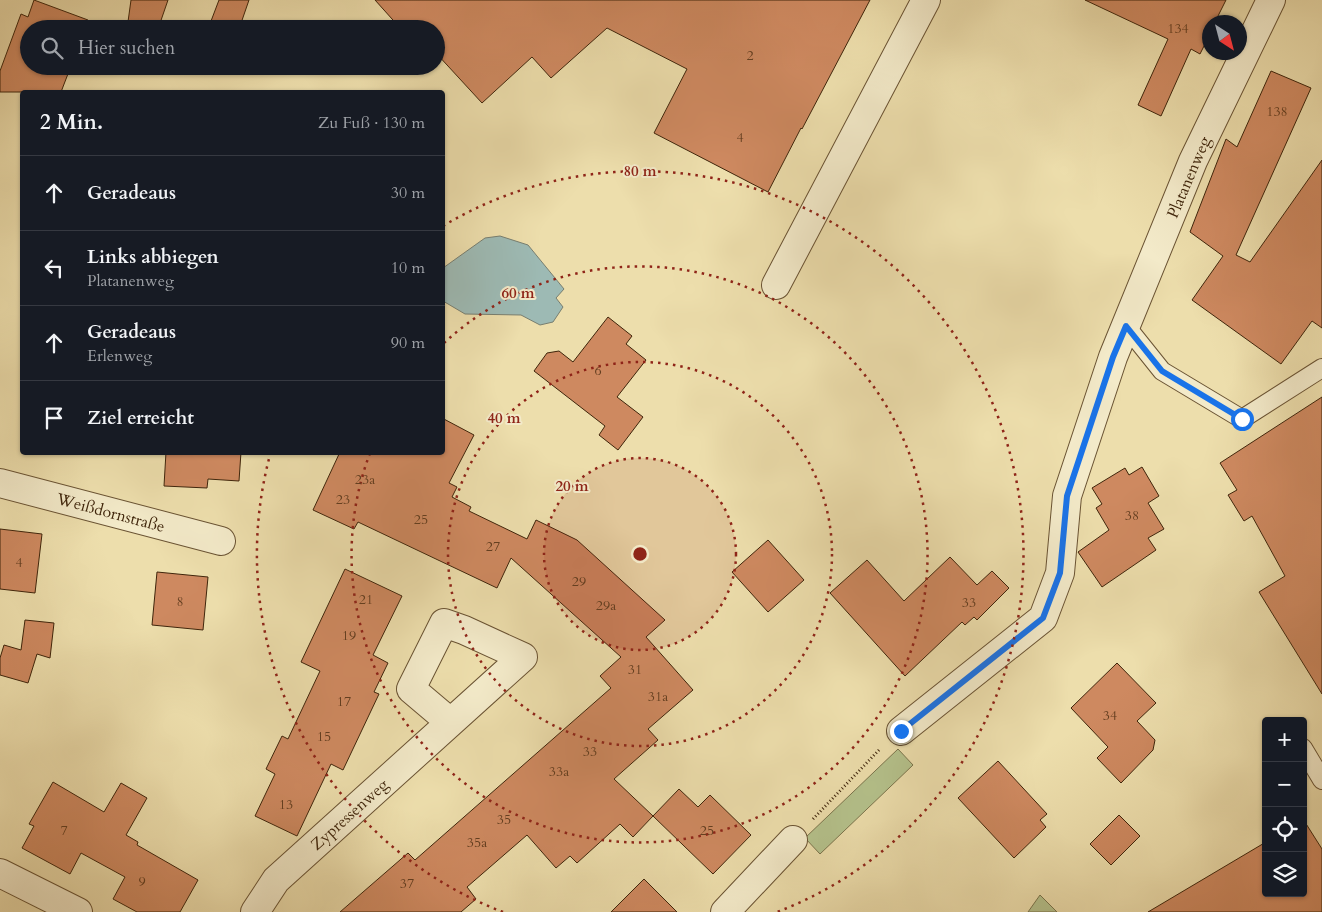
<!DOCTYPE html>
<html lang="de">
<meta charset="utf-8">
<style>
body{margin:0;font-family:Cardo,serif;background:#242831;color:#f1f3f6}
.controls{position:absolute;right:15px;bottom:15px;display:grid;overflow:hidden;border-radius:5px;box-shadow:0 1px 4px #0004}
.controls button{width:45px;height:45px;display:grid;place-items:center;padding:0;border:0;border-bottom:1px solid #363941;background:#171b24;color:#f1f3f6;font:25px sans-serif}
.compass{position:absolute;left:1202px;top:15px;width:45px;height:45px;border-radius:50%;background:#171b24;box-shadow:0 1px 4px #0004;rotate:144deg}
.stop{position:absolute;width:15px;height:15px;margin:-11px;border:4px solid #1a73e8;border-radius:50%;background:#fff}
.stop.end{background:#1a73e8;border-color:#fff;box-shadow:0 1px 5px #0008}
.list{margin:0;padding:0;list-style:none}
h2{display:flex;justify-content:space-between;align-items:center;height:65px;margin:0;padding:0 20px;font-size:21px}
h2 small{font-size:16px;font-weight:400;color:#9ea1a6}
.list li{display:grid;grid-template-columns:32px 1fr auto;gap:15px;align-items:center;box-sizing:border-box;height:75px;padding:0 20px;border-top:1px solid #363941}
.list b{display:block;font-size:19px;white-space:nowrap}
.list p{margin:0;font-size:16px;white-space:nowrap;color:#9ea1a6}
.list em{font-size:16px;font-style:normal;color:#9ea1a6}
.icon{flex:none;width:28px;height:28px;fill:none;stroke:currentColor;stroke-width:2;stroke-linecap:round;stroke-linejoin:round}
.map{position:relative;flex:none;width:1322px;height:912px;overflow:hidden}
.search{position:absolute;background:#171b24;box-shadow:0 1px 4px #0004;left:20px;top:20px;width:425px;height:55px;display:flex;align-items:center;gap:12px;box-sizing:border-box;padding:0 18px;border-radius:28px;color:#9ea1a6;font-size:19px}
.panel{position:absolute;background:#171b24;box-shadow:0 1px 4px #0004;left:20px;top:90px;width:425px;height:365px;border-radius:5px}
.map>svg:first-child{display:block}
.green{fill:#b5c28c;stroke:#7a744c}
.water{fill:#9dbab4;stroke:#777e70}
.building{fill:#ce8960;stroke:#3f250b}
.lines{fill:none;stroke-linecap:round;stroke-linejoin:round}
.lane-casing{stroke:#6a5333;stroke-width:20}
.street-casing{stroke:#6a5333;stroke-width:30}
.path{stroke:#3f250b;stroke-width:3;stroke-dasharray:1 2.5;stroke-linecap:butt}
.lane{stroke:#f3eac9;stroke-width:18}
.street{stroke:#f3eac9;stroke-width:28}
.route{stroke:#1a73e8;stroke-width:6}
.ring{fill:none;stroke:#8f2418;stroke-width:2.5;stroke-dasharray:2.5 5}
.labels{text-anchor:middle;stroke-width:4;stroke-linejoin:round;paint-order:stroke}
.number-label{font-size:14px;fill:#633e20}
.street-label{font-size:16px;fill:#3f250b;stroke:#f3eac9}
.centre{fill:#8f2418;stroke:#f3eac9;stroke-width:2.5}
.ring-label{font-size:15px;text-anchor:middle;font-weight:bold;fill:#8f2418;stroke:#f3eac9;stroke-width:4;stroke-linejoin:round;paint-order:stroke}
</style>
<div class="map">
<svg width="1322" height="912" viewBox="0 0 1322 912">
<rect width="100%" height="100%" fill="#eddeac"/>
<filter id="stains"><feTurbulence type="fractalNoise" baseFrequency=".004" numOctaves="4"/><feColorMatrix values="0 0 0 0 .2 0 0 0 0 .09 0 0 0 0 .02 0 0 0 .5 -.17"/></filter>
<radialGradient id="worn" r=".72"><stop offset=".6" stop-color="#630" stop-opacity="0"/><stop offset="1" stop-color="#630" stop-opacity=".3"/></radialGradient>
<path class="green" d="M898 749 913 765 820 854 805 838Z
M1040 895 1057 912H1028Z"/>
<path class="water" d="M500 236 528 245 564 289 556 298 563 307 553 322 540 325 521 315 465 314 443 301V268L485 238Z"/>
<path class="building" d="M34 0 88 20 85 29H29V66H71L61 92H0V71L21 14 28 17Z
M131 0H168L158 29H127Z
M219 0H249L239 29H208Z
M375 0H870L802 129 801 128 768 192 654 133 687 69 607 28 551 78 532 57 482 103 436 53V29H401Z
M1085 0H1226L1215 22H1210V34L1200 54 1191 49 1161 116 1138 105 1168 39Z
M1271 71 1311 88 1236 255 1250 262 1322 160V328L1312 321 1281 364 1192 300 1223 256 1190 232 1226 139 1237 147Z
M608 317 632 336 626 344 646 360 617 397 643 417 618 450 599 435 605 426 534 371 547 353 559 351 573 362Z
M1322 397V694L1259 592 1285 576 1252 516 1244 521 1228 495 1237 490 1220 463Z
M442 418 474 435 449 483 457 487 452 497 471 507 469 511 527 539 536 520 577 540 665 620 646 637 693 690 648 729 658 740 614 779 653 816 679 789 698 807 710 795 751 835 713 874 653 816 633 837 620 824 577 863 570 856 556 868 527 835 467 887 476 899 461 912H340L408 853 415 860 611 688 600 676 621 657 511 558 497 588 358 522 354 529 313 510 340 452H442Z
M166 452H241L239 481 208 479 207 488 164 486Z
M1142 467 1159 496 1148 503 1164 529 1148 538 1156 550 1102 587 1078 552 1109 530 1096 508 1102 504 1092 488 1125 468 1129 475Z
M0 529 42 534 35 593 0 589Z
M768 540 804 580 768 612 732 572Z
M950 557 977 585 992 571 1009 588 977 620 974 617 965 625 962 622 905 676 830 593 867 560 904 601Z
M345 569 402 596 373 655 388 663 374 692 379 694 343 770 331 764 297 836 255 816 275 774 266 769 282 736 288 739 320 671 301 662Z
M157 572 208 577 203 630 152 625Z
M25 620 54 623 50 658 37 654 28 683 0 675V658L4 645 21 650Z
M1117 663 1156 703 1137 721 1155 740 1153 750 1121 783 1097 758 1108 747 1071 708Z
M998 761 1047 814 1040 820 1046 827 1014 858 958 798Z
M53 782 104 812 121 783 147 798 126 835 138 842 137 845 198 880 180 912H137L113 899 125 877 81 853 70 874 22 848 34 826 29 824Z
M1119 815 1140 836 1111 865 1090 844Z
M1303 819 1322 849V912H1148L1266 842V893H1303Z
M644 879 677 912H611Z"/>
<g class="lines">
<defs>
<path id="lane" d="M1126 326 1162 371 1242 419 1322 368
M1303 748 1322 780"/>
<path id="street" d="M776 285 926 0
M0 483 221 541
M901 731 1043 618 1060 573 1067 496 1113 357 1193 161 1271 0
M0 873 78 912
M255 912 276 880 523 657 464 630 444 623 411 689 450 722
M725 912 793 840"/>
</defs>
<use href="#lane" class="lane-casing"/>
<use href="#street" class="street-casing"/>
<path class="path" d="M813 819 879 750"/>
<use href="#lane" class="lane"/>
<use href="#street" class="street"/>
</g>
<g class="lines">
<path class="route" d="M901 731 1043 618 1060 573 1067 496 1113 357 1126 326 1162 371 1242 419"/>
</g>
<circle cx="640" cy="554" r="96" fill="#8f2418" fill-opacity=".12"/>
<g class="ring">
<circle cx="640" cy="554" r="96"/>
<circle cx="640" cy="554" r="192"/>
<path d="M444 343A288 288 0 1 1 370 453"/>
<path d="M503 912A383 383 0 0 1 270 455M443 226A383 383 0 1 1 777 912"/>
</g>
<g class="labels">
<g class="number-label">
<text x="1178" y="33">134</text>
<text x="750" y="60">2</text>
<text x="1277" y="116">138</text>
<text x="740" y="142">4</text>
<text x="598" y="375">6</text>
<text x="365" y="484">23a</text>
<text x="343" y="504">23</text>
<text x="1132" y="520">38</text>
<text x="421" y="524">25</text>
<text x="493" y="551">27</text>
<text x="19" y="567">4</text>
<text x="579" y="586">29</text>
<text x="366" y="604">21</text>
<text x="180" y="606">8</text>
<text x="969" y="607">33</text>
<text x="606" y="610">29a</text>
<text x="349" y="640">19</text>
<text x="635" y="674">31</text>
<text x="658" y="701">31a</text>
<text x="344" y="706">17</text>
<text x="1110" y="720">34</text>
<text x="324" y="741">15</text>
<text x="590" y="756">33</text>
<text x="559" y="776">33a</text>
<text x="286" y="809">13</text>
<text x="504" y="824">35</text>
<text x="64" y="835">7</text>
<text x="707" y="835">25</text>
<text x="477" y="847">35a</text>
<text x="142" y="886">9</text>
<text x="407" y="888">37</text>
</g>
<g class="street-label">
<text transform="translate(1188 177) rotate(-67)" y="6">Platanenweg</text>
<text transform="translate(111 512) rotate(15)" y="6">Weißdornstraße</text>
<text transform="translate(349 814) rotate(-42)" y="6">Zypressenweg</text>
</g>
</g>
<circle cx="640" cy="554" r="8" class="centre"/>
<g class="ring-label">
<text x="640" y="176">80 m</text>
<text x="518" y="298">60 m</text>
<text x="504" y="423">40 m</text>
<text x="572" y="491">20 m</text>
</g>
<rect width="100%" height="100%" filter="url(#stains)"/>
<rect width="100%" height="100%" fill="url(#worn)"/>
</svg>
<div class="controls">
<button>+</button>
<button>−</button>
<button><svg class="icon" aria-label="locate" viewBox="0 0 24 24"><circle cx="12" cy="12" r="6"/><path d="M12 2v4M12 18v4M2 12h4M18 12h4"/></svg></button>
<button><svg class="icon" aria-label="layers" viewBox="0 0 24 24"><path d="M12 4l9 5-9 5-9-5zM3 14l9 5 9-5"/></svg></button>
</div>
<svg class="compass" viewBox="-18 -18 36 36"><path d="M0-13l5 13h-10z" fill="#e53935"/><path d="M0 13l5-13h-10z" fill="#9ea1a6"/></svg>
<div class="stop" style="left:1242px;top:419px"></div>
<div class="stop end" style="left:901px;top:731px"></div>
<div class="search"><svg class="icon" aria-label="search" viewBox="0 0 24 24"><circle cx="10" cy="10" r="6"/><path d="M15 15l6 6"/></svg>Hier suchen</div>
<section class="panel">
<h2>2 Min.<small>Zu Fuß · 130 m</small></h2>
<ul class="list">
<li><svg class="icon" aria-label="ahead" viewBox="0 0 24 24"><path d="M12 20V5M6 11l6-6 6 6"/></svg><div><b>Geradeaus</b></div><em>30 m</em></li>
<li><svg class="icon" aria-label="left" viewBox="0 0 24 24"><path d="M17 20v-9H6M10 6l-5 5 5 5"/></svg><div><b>Links abbiegen</b><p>Platanenweg</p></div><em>10 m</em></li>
<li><svg class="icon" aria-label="ahead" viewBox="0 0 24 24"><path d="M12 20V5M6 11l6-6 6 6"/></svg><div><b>Geradeaus</b><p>Erlenweg</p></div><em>90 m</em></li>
<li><svg class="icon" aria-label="arrive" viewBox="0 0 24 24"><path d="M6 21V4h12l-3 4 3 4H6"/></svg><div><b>Ziel erreicht</b></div></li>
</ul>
</section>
</div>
